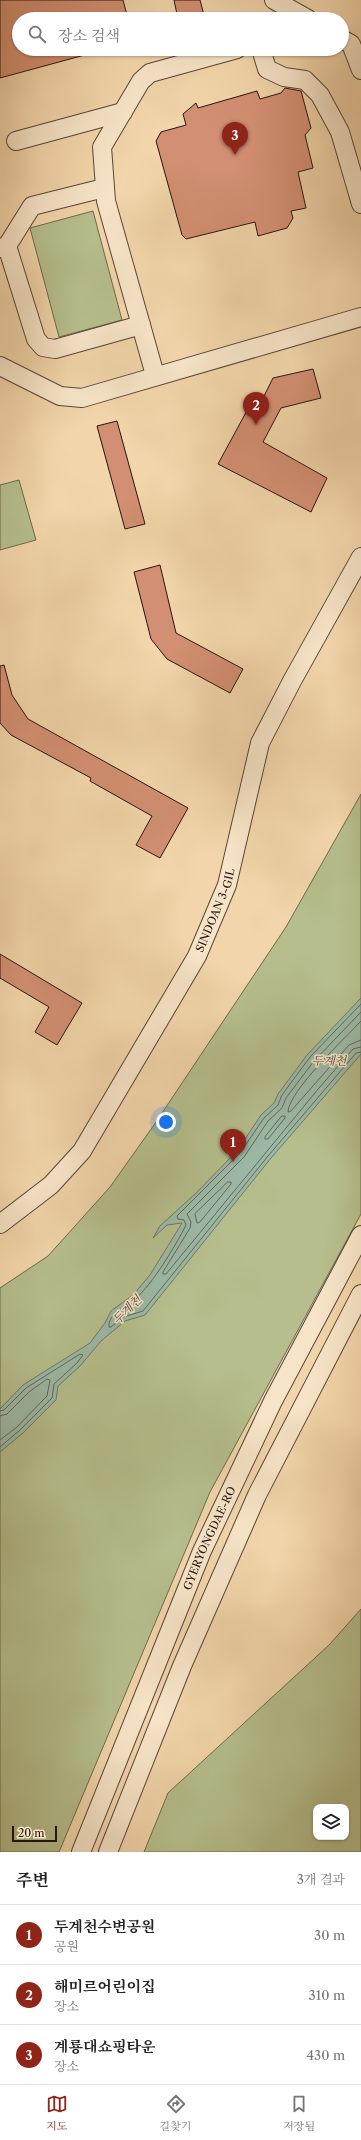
<!DOCTYPE html>
<html lang="ko">
<meta charset="utf-8">
<style>
body{margin:0;font-family:"Libre Caslon Text","Noto Serif KR",serif;background:#f2f2f2;color:#222}
.controls{position:absolute;right:12px;bottom:12px;display:grid;overflow:hidden;border-radius:8px;box-shadow:0 1px 3px #0004}
.controls button{width:36px;height:36px;display:grid;place-items:center;padding:0;border:0;border-bottom:1px solid #e0e0e0;background:#fff;color:#222;font:20px sans-serif}
.scale{position:absolute;left:12px;bottom:10px;width:45px;box-sizing:border-box;padding-left:4px;border:2px solid #25160f;border-top:0;font-size:11px;line-height:14px;white-space:nowrap;color:#25160f;-webkit-text-stroke:3px #f7e4c8;paint-order:stroke}
.you{position:absolute;left:166px;top:1122px;width:14px;height:14px;margin:-10px;border:3px solid #fff;border-radius:50%;background:#1a73e8;box-shadow:0 0 0 6px #1a73e833}
.badge{display:grid;place-items:center;width:26px;height:26px;border-radius:50%;background:#8f2418;color:#fff;font-size:13px;font-weight:700}
.pin{position:absolute;translate:-50% -33px;filter:drop-shadow(0 1px 2px #0008)}
.pin::after{content:'';position:absolute;top:21px;width:14px;height:12px;background:inherit;clip-path:polygon(0 0,100% 0,50% 100%)}
.list{margin:0;padding:0;list-style:none}
h2{display:flex;justify-content:space-between;align-items:center;height:52px;margin:0;padding:0 16px;font-size:17px}
h2 small{font-size:13px;font-weight:400;color:#767676}
.list li{display:grid;grid-template-columns:26px 1fr auto;gap:12px;align-items:center;box-sizing:border-box;height:60px;padding:0 16px;border-top:1px solid #e0e0e0}
.list b{display:block;font-size:15px;white-space:nowrap}
.list p{margin:0;font-size:13px;white-space:nowrap;color:#767676}
.list em{font-size:13px;font-style:normal;color:#767676}
.icon{flex:none;width:22px;height:22px;fill:none;stroke:currentColor;stroke-width:2;stroke-linecap:round;stroke-linejoin:round}
.map{position:relative;flex:none;width:361px;height:1852px;overflow:hidden}
.search{position:absolute;background:#fff;box-shadow:0 1px 3px #0004;left:12px;right:12px;top:12px;height:44px;display:flex;align-items:center;gap:10px;box-sizing:border-box;padding:0 14px;border-radius:22px;color:#767676;font-size:15px}
.sheet{height:232px;background:#fff}
nav{display:flex;justify-content:space-around;align-items:center;box-sizing:border-box;height:56px;border-top:1px solid #e0e0e0;background:#fff;font-size:11px;color:#767676}
nav a{display:grid;justify-items:center;gap:2px}
nav .on{color:#8f2418}
.map>svg:first-child{display:block}
.green{fill:#b5be8c;stroke:#6d6a4e;fill-rule:evenodd}
.water{fill:#9cb9a6;stroke:#6c786a}
.lines{fill:none;stroke-linecap:round;stroke-linejoin:round}
.shore{stroke:#60685a;stroke-width:1}
.building{fill:#d38f73;stroke:#25160f}
.minor-casing{stroke:#584636;stroke-width:20}
.minor{stroke:#f7e4c8;stroke-width:18}
.labels{text-anchor:middle;stroke-width:3;stroke-linejoin:round;paint-order:stroke}
.street-label{font-size:11px;fill:#25160f;stroke:#f7e4c8}
.water-label{font-size:12px;font-style:italic;fill:#4f4f44;stroke:#f7e4c8}
</style>
<div class="map">
<svg width="361" height="1852" viewBox="0 0 361 1852">
<rect width="100%" height="100%" fill="#f2d5aa"/>
<filter id="stains"><feTurbulence type="fractalNoise" baseFrequency=".005" numOctaves="4"/><feColorMatrix values="0 0 0 0 .2 0 0 0 0 .09 0 0 0 0 .02 0 0 0 .5 -.17"/></filter>
<radialGradient id="worn" r=".72"><stop offset=".6" stop-color="#630" stop-opacity="0"/><stop offset="1" stop-color="#630" stop-opacity=".3"/></radialGradient>
<path class="green" d="M93 211 122 320 59 337 30 228Z
M19 480 36 540 0 550V485Z
M361 794V1214L210 1492 59 1852H0V1288L48 1256 110 1187 154 1125 286 927Z
M361 1609V1852H144L168 1793 329 1645ZM316 1807H346V1837H316Z"/>
<path class="water" d="M361 998V1054L271 1158 145 1315 125 1321 101 1341 80 1366 58 1386 56 1400 23 1433 0 1452V1409L23 1385 90 1343 105 1323 111 1311 133 1295 150 1275 182 1223 167 1225 153 1238 160 1226 195 1194 237 1151 261 1115 274 1103 278 1094 307 1055Z"/>
<g class="lines">
<path class="shore" d="M361 1004 310 1057 282 1095 278 1105 264 1118 240 1153 177 1216 178 1219 184 1220 186 1225C176 1245 152 1285 135 1299 126 1307 108 1313 109 1327H111L123 1317 143 1311 268 1156 356 1053 361 1052
M361 1012 314 1061 286 1098 282 1108 268 1121 244 1157 187 1214 191 1222 190 1228 163 1272V1274H166L319 1088 353 1049 361 1047
M361 1021C346 1037 288 1092 288 1112L291 1111 349 1045 361 1040
M282 1116H285V1118L268 1139H265V1137Z
M228 1182H231V1184L200 1222 197 1223 195 1214Z
M0 1411 4 1410 26 1388 80 1354 83 1355 77 1363 54 1384 52 1398 20 1430 0 1447
M0 1416 7 1414 29 1392 47 1379 50 1380 47 1396 17 1427 0 1440"/>
</g>
<path class="building" d="M0 0H123L128 19H19V49H91L92 53 0 78Z
M174 0H200L205 19H178Z
M285 88 301 91 311 128 305 135 313 168 298 172 306 208 291 211 293 218 287 228 258 236 255 222 186 239 182 235 156 141 161 132 186 125 183 114 196 103 198 108 257 91 260 99 281 93Z
M313 369 321 398 281 408 263 442 327 478 311 512 218 464 250 405 258 408 273 378Z
M117 421 145 524 125 529 97 426Z
M160 565 176 633 243 669 230 693 167 659 151 639 134 572Z
M4 665 12 695 28 719 188 808 160 858 136 845 152 816 90 781 91 778 11 735 0 723V666Z
M0 954 82 1003 57 1045 35 1032 49 1007 0 978Z"/>
<g class="lines">
<defs>
<g id="minor">
<path d="M274 0 308 19"/>
<path d="M342 39 351 44 361 70"/>
<path d="M261 49 267 69 284 77 305 80 320 95 340 132 361 204"/>
<path d="M16 141 123 112"/>
<path d="M7 246 36 339 43 347 55 349 141 325"/>
<path d="M0 248 7 246 32 206 104 188"/>
<path d="M0 366 60 396 82 398 361 317"/>
<path d="M155 375 106 201 102 147 141 81 150 73 237 49"/>
<path id="s1" d="M0 1224 51 1185 82 1151 197 956 227 885 260 743 292 681 361 557"/>
<path id="s2" d="M81 1852 202 1551 273 1401 361 1235"/>
<path d="M108 1852 182 1666 257 1495 361 1294"/>
</g>
</defs>
<use href="#minor" class="minor-casing"/>
<use href="#minor" class="minor"/>
</g>
<g class="labels">
<g class="street-label">
<text dy="4" stroke="none"><textPath href="#s1" startOffset="386">SINDOAN 3-GIL</textPath></text>
<text dy="4" stroke="none"><textPath href="#s2" startOffset="339">GYERYONGDAE-RO</textPath></text>
</g>
<g class="water-label">
<text x="329" y="1065">두계천</text>
<text transform="translate(127 1310) rotate(-45)" y="4">두계천</text>
</g>
</g>
<rect width="100%" height="100%" filter="url(#stains)"/>
<rect width="100%" height="100%" fill="url(#worn)"/>
</svg>
<div class="controls">
<button><svg class="icon" aria-label="layers" viewBox="0 0 24 24"><path d="M12 4l9 5-9 5-9-5zM3 14l9 5 9-5"/></svg></button>
</div>
<div class="scale">20 m</div>
<div class="you"></div>
<div class="pin badge" style="left:233px;top:1162px">1</div>
<div class="pin badge" style="left:256px;top:425px">2</div>
<div class="pin badge" style="left:235px;top:155px">3</div>
<div class="search"><svg class="icon" aria-label="search" viewBox="0 0 24 24"><circle cx="10" cy="10" r="6"/><path d="M15 15l6 6"/></svg>장소 검색</div>
</div>
<section class="sheet">
<h2>주변<small>3개 결과</small></h2>
<ul class="list">
<li><span class="badge">1</span><div><b>두계천수변공원</b><p>공원</p></div><em>30 m</em></li>
<li><span class="badge">2</span><div><b>해미르어린이집</b><p>장소</p></div><em>310 m</em></li>
<li><span class="badge">3</span><div><b>계룡대쇼핑타운</b><p>장소</p></div><em>430 m</em></li>
</ul>
</section>
<nav>
<a class="on"><svg class="icon" aria-label="map" viewBox="0 0 24 24"><path d="M3 6l6-2 6 2 6-2v14l-6 2-6-2-6 2zM9 4v14M15 6v14"/></svg>지도</a>
<a><svg class="icon" aria-label="directions" viewBox="0 0 24 24"><path d="M12 3l9 9-9 9-9-9zM9 14v-3h6M13 9l2 2-2 2"/></svg>길찾기</a>
<a><svg class="icon" aria-label="saved" viewBox="0 0 24 24"><path d="M7 4h10v16l-5-4-5 4z"/></svg>저장됨</a>
</nav>
